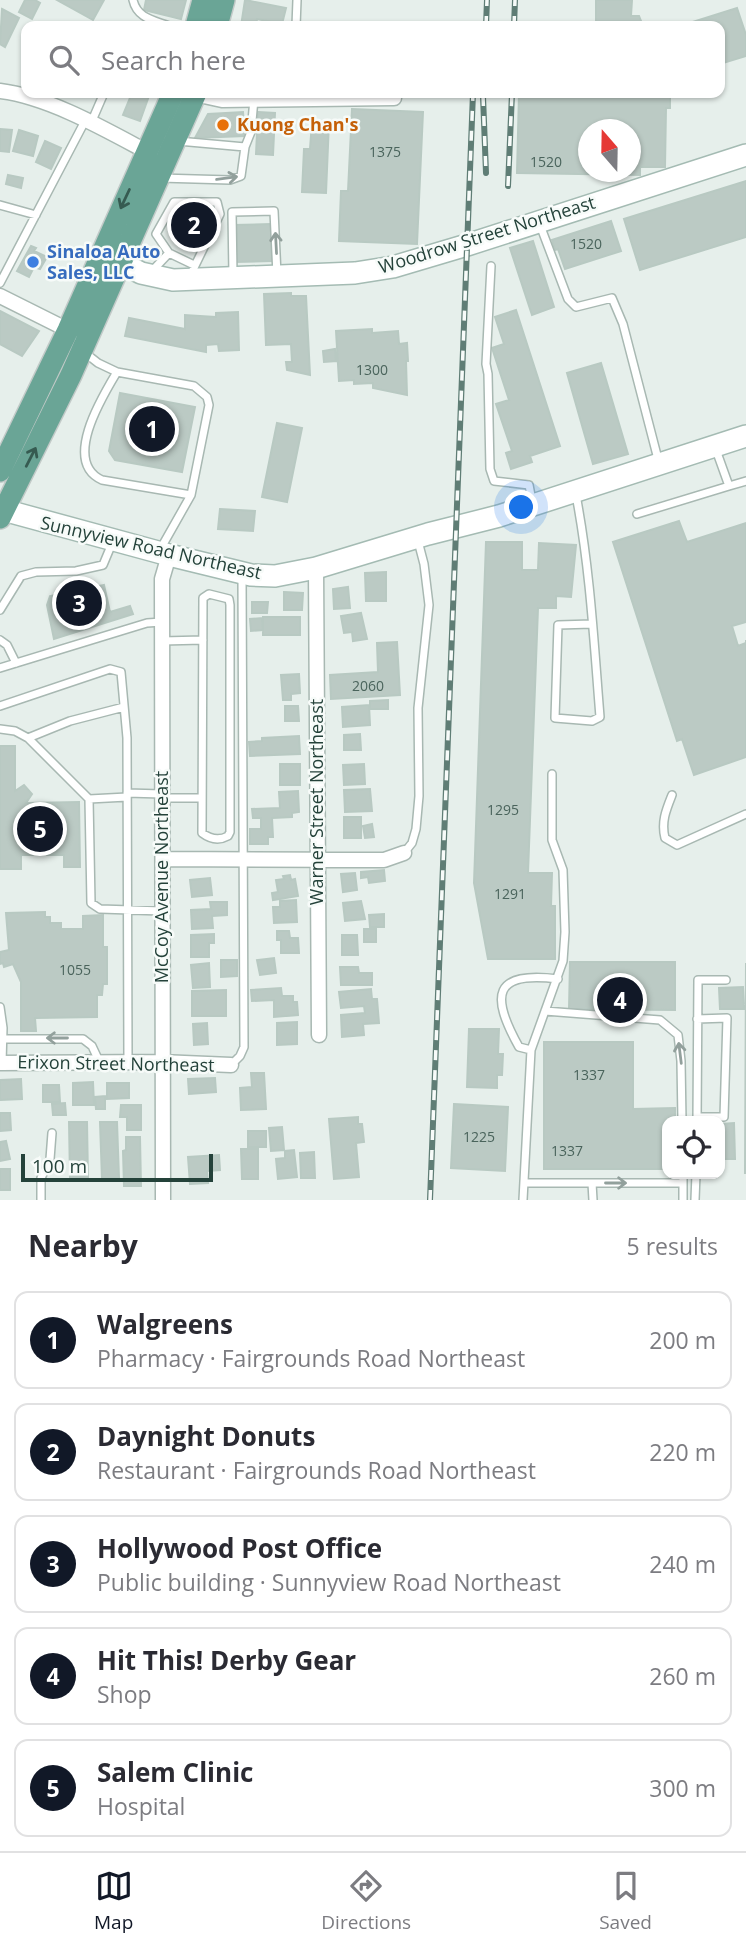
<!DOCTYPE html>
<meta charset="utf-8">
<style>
body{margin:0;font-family:"Open Sans",sans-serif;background:#f2f2f3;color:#2b2b33}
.controls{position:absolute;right:21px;bottom:21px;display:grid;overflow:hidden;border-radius:14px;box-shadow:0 2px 5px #0004}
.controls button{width:63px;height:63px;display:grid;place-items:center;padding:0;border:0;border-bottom:2px solid #e1e1e2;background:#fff;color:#2b2b33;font:35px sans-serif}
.compass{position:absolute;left:578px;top:119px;width:63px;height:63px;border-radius:50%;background:#fff;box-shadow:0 2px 5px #0004;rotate:340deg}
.scale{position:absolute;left:21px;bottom:18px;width:192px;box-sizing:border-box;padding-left:7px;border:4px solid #24423a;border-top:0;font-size:19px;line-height:24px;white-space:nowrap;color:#24423a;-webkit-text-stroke:5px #f7fbf9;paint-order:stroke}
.you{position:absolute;left:522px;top:508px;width:24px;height:24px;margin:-18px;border:5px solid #fff;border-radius:50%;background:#1a73e8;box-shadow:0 0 0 10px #1a73e833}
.badge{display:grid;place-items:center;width:46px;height:46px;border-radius:50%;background:#111827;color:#fff;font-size:23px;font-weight:700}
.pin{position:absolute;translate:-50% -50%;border:4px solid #fff;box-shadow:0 2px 7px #0006}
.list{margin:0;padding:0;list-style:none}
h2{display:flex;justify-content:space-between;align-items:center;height:91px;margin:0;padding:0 28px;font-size:30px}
h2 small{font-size:23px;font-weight:400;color:#7c7c81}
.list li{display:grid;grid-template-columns:46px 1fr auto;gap:21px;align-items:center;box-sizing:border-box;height:98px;margin:0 14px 14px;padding:0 14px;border:2px solid #e1e1e2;border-radius:14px}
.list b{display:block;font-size:26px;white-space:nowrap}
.list p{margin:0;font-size:23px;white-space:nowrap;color:#7c7c81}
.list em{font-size:23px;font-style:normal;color:#7c7c81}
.icon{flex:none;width:38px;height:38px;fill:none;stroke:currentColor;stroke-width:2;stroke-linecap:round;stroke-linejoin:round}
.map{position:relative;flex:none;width:746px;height:1200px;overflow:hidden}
.search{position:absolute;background:#fff;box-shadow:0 2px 5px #0004;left:21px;right:21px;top:21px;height:77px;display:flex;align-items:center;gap:18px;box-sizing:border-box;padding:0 24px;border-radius:14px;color:#7c7c81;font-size:26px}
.sheet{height:651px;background:#fff}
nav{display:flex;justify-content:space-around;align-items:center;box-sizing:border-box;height:98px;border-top:2px solid #e1e1e2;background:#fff;font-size:19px;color:#7c7c81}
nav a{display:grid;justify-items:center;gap:4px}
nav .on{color:#111827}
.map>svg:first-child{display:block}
.building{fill:#bbcac4;stroke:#b8c9c2;stroke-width:2;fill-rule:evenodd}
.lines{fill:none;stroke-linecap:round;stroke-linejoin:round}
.lane-casing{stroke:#a8b8b2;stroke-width:10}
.street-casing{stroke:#a8b8b2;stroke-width:17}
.secondary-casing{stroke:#a4bbb3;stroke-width:24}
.primary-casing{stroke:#c2cac8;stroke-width:24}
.lane{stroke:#fff;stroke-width:7}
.street{stroke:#fff;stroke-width:14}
.secondary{stroke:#fff;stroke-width:21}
.primary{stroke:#6aa596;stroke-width:21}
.rail-casing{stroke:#5f7d75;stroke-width:6}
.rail{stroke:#f7fbf9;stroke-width:3.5;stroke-dasharray:10;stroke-linecap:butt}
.oneway{stroke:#92a09c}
.oneway2{stroke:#365b51}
.food-dot{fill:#e8710a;stroke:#f7fbf9;stroke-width:2.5}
.shop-dot{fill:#3f7fe0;stroke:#f7fbf9;stroke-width:2.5}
.labels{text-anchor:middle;stroke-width:5;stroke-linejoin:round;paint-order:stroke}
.number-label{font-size:14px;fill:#4a645c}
.food-label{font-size:18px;font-weight:bold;fill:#c56008;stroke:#f7fbf9;text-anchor:start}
.street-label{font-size:18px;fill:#24423a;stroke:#f7fbf9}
.shop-label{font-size:18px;font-weight:bold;fill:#366cbe;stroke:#f7fbf9;text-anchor:start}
</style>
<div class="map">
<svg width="746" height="1200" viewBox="0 0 746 1200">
<rect width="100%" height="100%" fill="#e6efeb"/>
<path class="building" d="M25 0H35L40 3 32 19 19 12Z
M57 0H104L93 20Z
M146 0H186L181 19 144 10Z
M245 0 286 8 282 24 257 19 256 26H241Z
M596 0H632L631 16H639L643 26H596Z
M737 8 746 35V56L720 64V26H680Z
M2 9 19 18 5 47 0 44Z
M132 93H150L140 121 123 115Z
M519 93H660V95H670V108H666L665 167H640V175L517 173ZM588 130H630V172H588Z
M352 109 423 112 417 244 339 241 341 191H348Z
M243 112 245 136 195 138 208 114Z
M258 112 275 113 273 155 256 154Z
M312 122H329L326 193 302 192 304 149H310Z
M0 129 12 130 9 152 0 151Z
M19 130 38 136 33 156 13 151Z
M45 141 61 148 51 169 36 162Z
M8 175 23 178 21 188 6 184Z
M746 181V237L640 270 624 219Z
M192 205 212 212 195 247 176 238Z
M611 221 621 251 565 269 558 249 555 250 552 240Z
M271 224 272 261 235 262 234 225Z
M533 241 554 307 532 315 510 248Z
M31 246 36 248 34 251 47 257 40 269 34 267 29 277 17 271Z
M291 293V296H306L310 375 287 370 286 362H292L291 344 266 345 264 294Z
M516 310 560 446 530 456 532 462 511 469 506 453 512 451 496 404 509 400 492 348 504 344 495 317Z
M0 311 39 331 22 356 0 344Z
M238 312 239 350 219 351 218 344 206 345V352L125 336 129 318 185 329V315L216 317V313Z
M372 329V333L398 331 399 344 407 343 408 361H406L407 395 373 388V383L354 384V380L339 381 336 331Z
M335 349 336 361 324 362 323 351Z
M601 363 628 454 593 464 567 373Z
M120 393 195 407 182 472 115 460 109 451Z
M277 423 302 428 287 502 262 497Z
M220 509 255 511 253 531 218 529Z
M679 521 687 542 746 523V622L732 626 738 646 746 643V640V757L694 775 682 739 677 741 613 542Z
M486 542H522V570H538L539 543 576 545 571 597 556 596V608H538L528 873H552L551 906H555V959H488L474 883Z
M386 572V601H366L365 573Z
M104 585 110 612 130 606 133 614 54 639 47 605 50 596Z
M348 587 350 608 334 609 333 589Z
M284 592 303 593 302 610H284Z
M252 602H268L267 613H252Z
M361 613 367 639 353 641 352 632 344 633 341 616Z
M263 617H300V635H263Z
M262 618 263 630 251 631 250 619Z
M397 642 400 695 331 699 330 675 378 672 377 643Z
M299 674 300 693 291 694V700H283L281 675Z
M388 700V709H370V701Z
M369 705 370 725 343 727 342 707Z
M285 706H298L299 721H285Z
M360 734 361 750H344V735Z
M299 736 300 754 250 756 249 742 262 741V738Z
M0 746H15V791L24 785 32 794 26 803 79 802 80 867H64V855H21V869H0Z
M280 764H300V785H280Z
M364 764 365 784 344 785 343 765Z
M370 789 372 811 345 812 344 790Z
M298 791 299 812 292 813V817L272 818 273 837H268V844H250V829H261V818H253L252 809 280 808 279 792Z
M344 817H361V838H344Z
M372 824 374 837 365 838 363 826Z
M384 870 385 881 369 883 368 877 361 878V872Z
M355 873 357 890 343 892 341 874Z
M290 875 291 880 295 879 298 896 273 900 272 893 278 892 276 880 284 879 283 876Z
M210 878 212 895 192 897 190 880Z
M296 900 297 922 274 923 273 907H280V901Z
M361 901 365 919 345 921 343 903Z
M210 902H227V915L212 916 213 928 192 929 191 910 211 909Z
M45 912V917H50V923H61V929H83V916L103 915V947H107V984H103L102 995H97V1017L35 1018 36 1031H21V982L13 964 4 967 3 963 0 964V952L9 950 6 913Z
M384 914V927H370L369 915Z
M364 929H376V942H364Z
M277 931H289L290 938H298L299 953H281V940H277Z
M214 934V943H209V957H191V935Z
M342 935H357L358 955H342Z
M274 958 276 973 260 975 257 960Z
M221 960H237V976L221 977Z
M570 962H675V1010L569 1009Z
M209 963 210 987 193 988 191 965Z
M746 963V1173H745Z
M340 967H358L359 973H372V985H341Z
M743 987 744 1009H720L719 988Z
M281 988 282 996H293V1002H297L298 1015 274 1017V1000L252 1001 251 990Z
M371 989 372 999H377L379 1023 363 1024 364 1035 342 1037 341 1015 365 1013 364 1006 341 1008 339 992Z
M226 990V1016H192V991Z
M297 1022V1044L277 1045V1023Z
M207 1023 208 1044 194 1045 193 1024Z
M469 1029H499L498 1054H503L502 1075H497V1088L467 1087Z
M544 1042H633V1109L675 1108V1121H667V1169H544Z
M251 1073H264L266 1109 241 1110 240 1088 252 1087Z
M215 1078 216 1092 189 1094 188 1079Z
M21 1079 22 1099 0 1100V1080Z
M93 1082 94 1105H73V1083Z
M107 1083H129V1098L107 1099Z
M43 1085H59L60 1102H43Z
M105 1096V1109H96L95 1097Z
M65 1103 66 1115H53L52 1104Z
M454 1104 508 1107 505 1171 451 1168Z
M121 1105H141V1130H127V1117H120Z
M0 1113H10L11 1130 0 1131Z
M358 1117V1124H362L364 1142 356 1143 359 1177 334 1179 329 1119Z
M69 1122H87L88 1179H70Z
M100 1122H117L119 1178 102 1179Z
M734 1123 735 1159H723V1163L720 1164V1124Z
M282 1127 284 1150 271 1151 269 1128Z
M248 1131H266V1147H248Z
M126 1137H140L141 1186H124L123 1151 126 1150Z
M6 1141 10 1159 0 1161V1142Z
M241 1149H258V1179H242Z
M294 1150 297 1177 278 1179 276 1159 285 1158V1151Z
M314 1152 315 1178H301L300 1153Z
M219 1155 220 1170 207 1171 208 1183 190 1184 188 1157Z
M0 1169H10V1190H0Z"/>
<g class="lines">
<defs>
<path id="lane" d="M133 0C137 18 153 20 169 26
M296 26 297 0
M91 123 104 93
M245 147 251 132 254 99
M160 178 230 180 241 176 245 147 178 141
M0 205 36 215
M540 225 568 299 576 307 612 298 623 324 659 463
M491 266 486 364 488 374 490 469 494 481 529 485 532 501
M152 271 169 253
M233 275 232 212 274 211 277 275
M190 276 220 214 217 202H174L156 234 169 253 194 265
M0 283 85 121
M84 352 98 363 117 372 194 386 207 397 209 405 191 495 161 548
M117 372C102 397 62 462 102 480L191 495
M715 447 729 486 746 481
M576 495C590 568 594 643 600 717L592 721 555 718 558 625 592 624
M637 514 729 486
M209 594 229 599 230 605V832L228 836C219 841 210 839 202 833L203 598Z
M0 610 21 576 36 572 76 571 103 565 113 541
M0 640 7 645 16 663
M162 641 203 640
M0 668 147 623 162 622
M0 706 110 669 121 672 127 738 128 1062
M0 729 15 731 28 738 89 799 91 903 100 909 162 911
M28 738 70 721 124 707
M127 793 162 794
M672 795C666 810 661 822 665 838L677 845 746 814
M163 798H202
M89 799 127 797
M404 853 412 843 416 829 419 796 418 708 429 605 424 564 418 541
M0 1007 3 1028 2 1063
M545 1011 660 1020 678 1035 681 1061 682 1121
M3 1039H83L92 1046 99 1061
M531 1050 519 1047C490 995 493 971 558 979
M231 1065 240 1056 244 1047 242 576
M697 1117H724L727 1018 697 1019
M697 1121 698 980H726
M683 1174V1200
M524 1183H683
M592 1183 593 1200
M41 1200V1178L50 1159 52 1133
M523 1200 531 1050 563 961 565 932 563 870 552 840V774
M695 1200 696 1174"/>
<path id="street" d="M0 91C50 97 108 131 153 155
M190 93 222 100 394 98
M0 296 74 333
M316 568 319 1035
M163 859 384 860 404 853
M0 1063 161 1062 231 1065
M163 1200 162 579 169 555"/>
<path id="secondary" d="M106 255 141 273 173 280 355 273 393 267 467 245 746 155
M0 509 169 555 251 575 275 576 316 568 428 534 499 516 746 436"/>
<path id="primary" d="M196 26 203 0
M217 26 224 0
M0 471 68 330 173 93
M0 518 71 375 196 93"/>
</defs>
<use href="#lane" class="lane-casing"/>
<use href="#street" class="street-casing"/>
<use href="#secondary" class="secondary-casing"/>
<use href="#primary" class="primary-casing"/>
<use href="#lane" class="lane"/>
<use href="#street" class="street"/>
<use href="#secondary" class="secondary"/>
<use href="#primary" class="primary"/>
<defs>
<path id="rail" d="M486 26 487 0
M514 26 515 0
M483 96 486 173
M508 186 512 93
M430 1200 473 93"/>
</defs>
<use href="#rail" class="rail-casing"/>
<use href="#rail" class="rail"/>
</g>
<defs><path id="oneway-shaft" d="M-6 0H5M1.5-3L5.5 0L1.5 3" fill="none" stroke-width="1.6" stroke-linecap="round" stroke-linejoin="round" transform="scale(1.75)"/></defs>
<g class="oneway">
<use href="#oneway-shaft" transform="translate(227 178) rotate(-8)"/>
<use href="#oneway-shaft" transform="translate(276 243) rotate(-93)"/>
<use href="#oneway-shaft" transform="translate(57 1038) rotate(-180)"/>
<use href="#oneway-shaft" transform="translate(680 1053) rotate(-97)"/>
<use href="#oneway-shaft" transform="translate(616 1183)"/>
</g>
<g class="oneway2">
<use href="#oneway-shaft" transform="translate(125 199) rotate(115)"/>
<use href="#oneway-shaft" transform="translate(31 457) rotate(-63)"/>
</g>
<circle class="food-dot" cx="223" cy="125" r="7"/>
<circle class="shop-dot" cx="33" cy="262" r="7"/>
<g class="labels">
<g class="number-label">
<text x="385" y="157">1375</text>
<text x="546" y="167">1520</text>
<text x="586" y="249">1520</text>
<text x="372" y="375">1300</text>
<text x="368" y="691">2060</text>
<text x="503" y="815">1295</text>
<text x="510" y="899">1291</text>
<text x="75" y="975">1055</text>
<text x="589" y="1080">1337</text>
<text x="479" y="1142">1225</text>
<text x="567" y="1156">1337</text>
</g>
<g class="food-label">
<text x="237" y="131">Kuong Chan's</text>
</g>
<g class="street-label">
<text transform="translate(487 235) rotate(-17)" y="6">Woodrow Street Northeast</text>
<text transform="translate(151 548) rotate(13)" y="6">Sunnyview Road Northeast</text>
<text transform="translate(317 802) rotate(-90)" y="6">Warner Street Northeast</text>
<text transform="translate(162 877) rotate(-90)" y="6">McCoy Avenue Northeast</text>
<text transform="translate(116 1064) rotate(1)" y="6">Erixon Street Northeast</text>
</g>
<g class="shop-label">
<text x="47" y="258">Sinaloa Auto<tspan x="47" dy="21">Sales, LLC</tspan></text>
</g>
</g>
</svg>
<div class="controls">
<button><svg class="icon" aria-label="locate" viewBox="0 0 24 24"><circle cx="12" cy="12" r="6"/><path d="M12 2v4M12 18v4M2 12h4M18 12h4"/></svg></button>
</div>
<svg class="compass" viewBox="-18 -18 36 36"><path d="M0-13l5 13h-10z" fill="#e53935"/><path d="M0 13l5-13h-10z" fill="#7c7c81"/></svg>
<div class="scale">100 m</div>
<div class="you"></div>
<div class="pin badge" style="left:152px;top:429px">1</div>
<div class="pin badge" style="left:194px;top:225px">2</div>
<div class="pin badge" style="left:79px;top:603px">3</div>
<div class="pin badge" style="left:620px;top:1000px">4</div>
<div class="pin badge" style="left:40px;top:829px">5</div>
<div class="search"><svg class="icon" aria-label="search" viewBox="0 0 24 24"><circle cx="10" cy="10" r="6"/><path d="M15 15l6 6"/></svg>Search here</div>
</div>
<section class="sheet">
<h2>Nearby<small>5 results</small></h2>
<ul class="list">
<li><span class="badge">1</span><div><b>Walgreens</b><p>Pharmacy · Fairgrounds Road Northeast</p></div><em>200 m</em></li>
<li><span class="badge">2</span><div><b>Daynight Donuts</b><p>Restaurant · Fairgrounds Road Northeast</p></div><em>220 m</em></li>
<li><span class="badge">3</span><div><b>Hollywood Post Office</b><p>Public building · Sunnyview Road Northeast</p></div><em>240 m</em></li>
<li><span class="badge">4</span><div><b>Hit This! Derby Gear</b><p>Shop</p></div><em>260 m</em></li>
<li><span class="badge">5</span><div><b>Salem Clinic</b><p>Hospital</p></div><em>300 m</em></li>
</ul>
</section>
<nav>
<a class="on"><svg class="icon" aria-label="map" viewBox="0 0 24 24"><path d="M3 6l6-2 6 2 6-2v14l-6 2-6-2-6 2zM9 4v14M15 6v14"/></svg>Map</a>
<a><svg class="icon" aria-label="directions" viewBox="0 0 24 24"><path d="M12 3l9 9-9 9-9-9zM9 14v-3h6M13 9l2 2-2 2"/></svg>Directions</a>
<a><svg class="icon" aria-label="saved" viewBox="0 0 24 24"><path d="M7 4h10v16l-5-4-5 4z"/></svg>Saved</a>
</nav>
